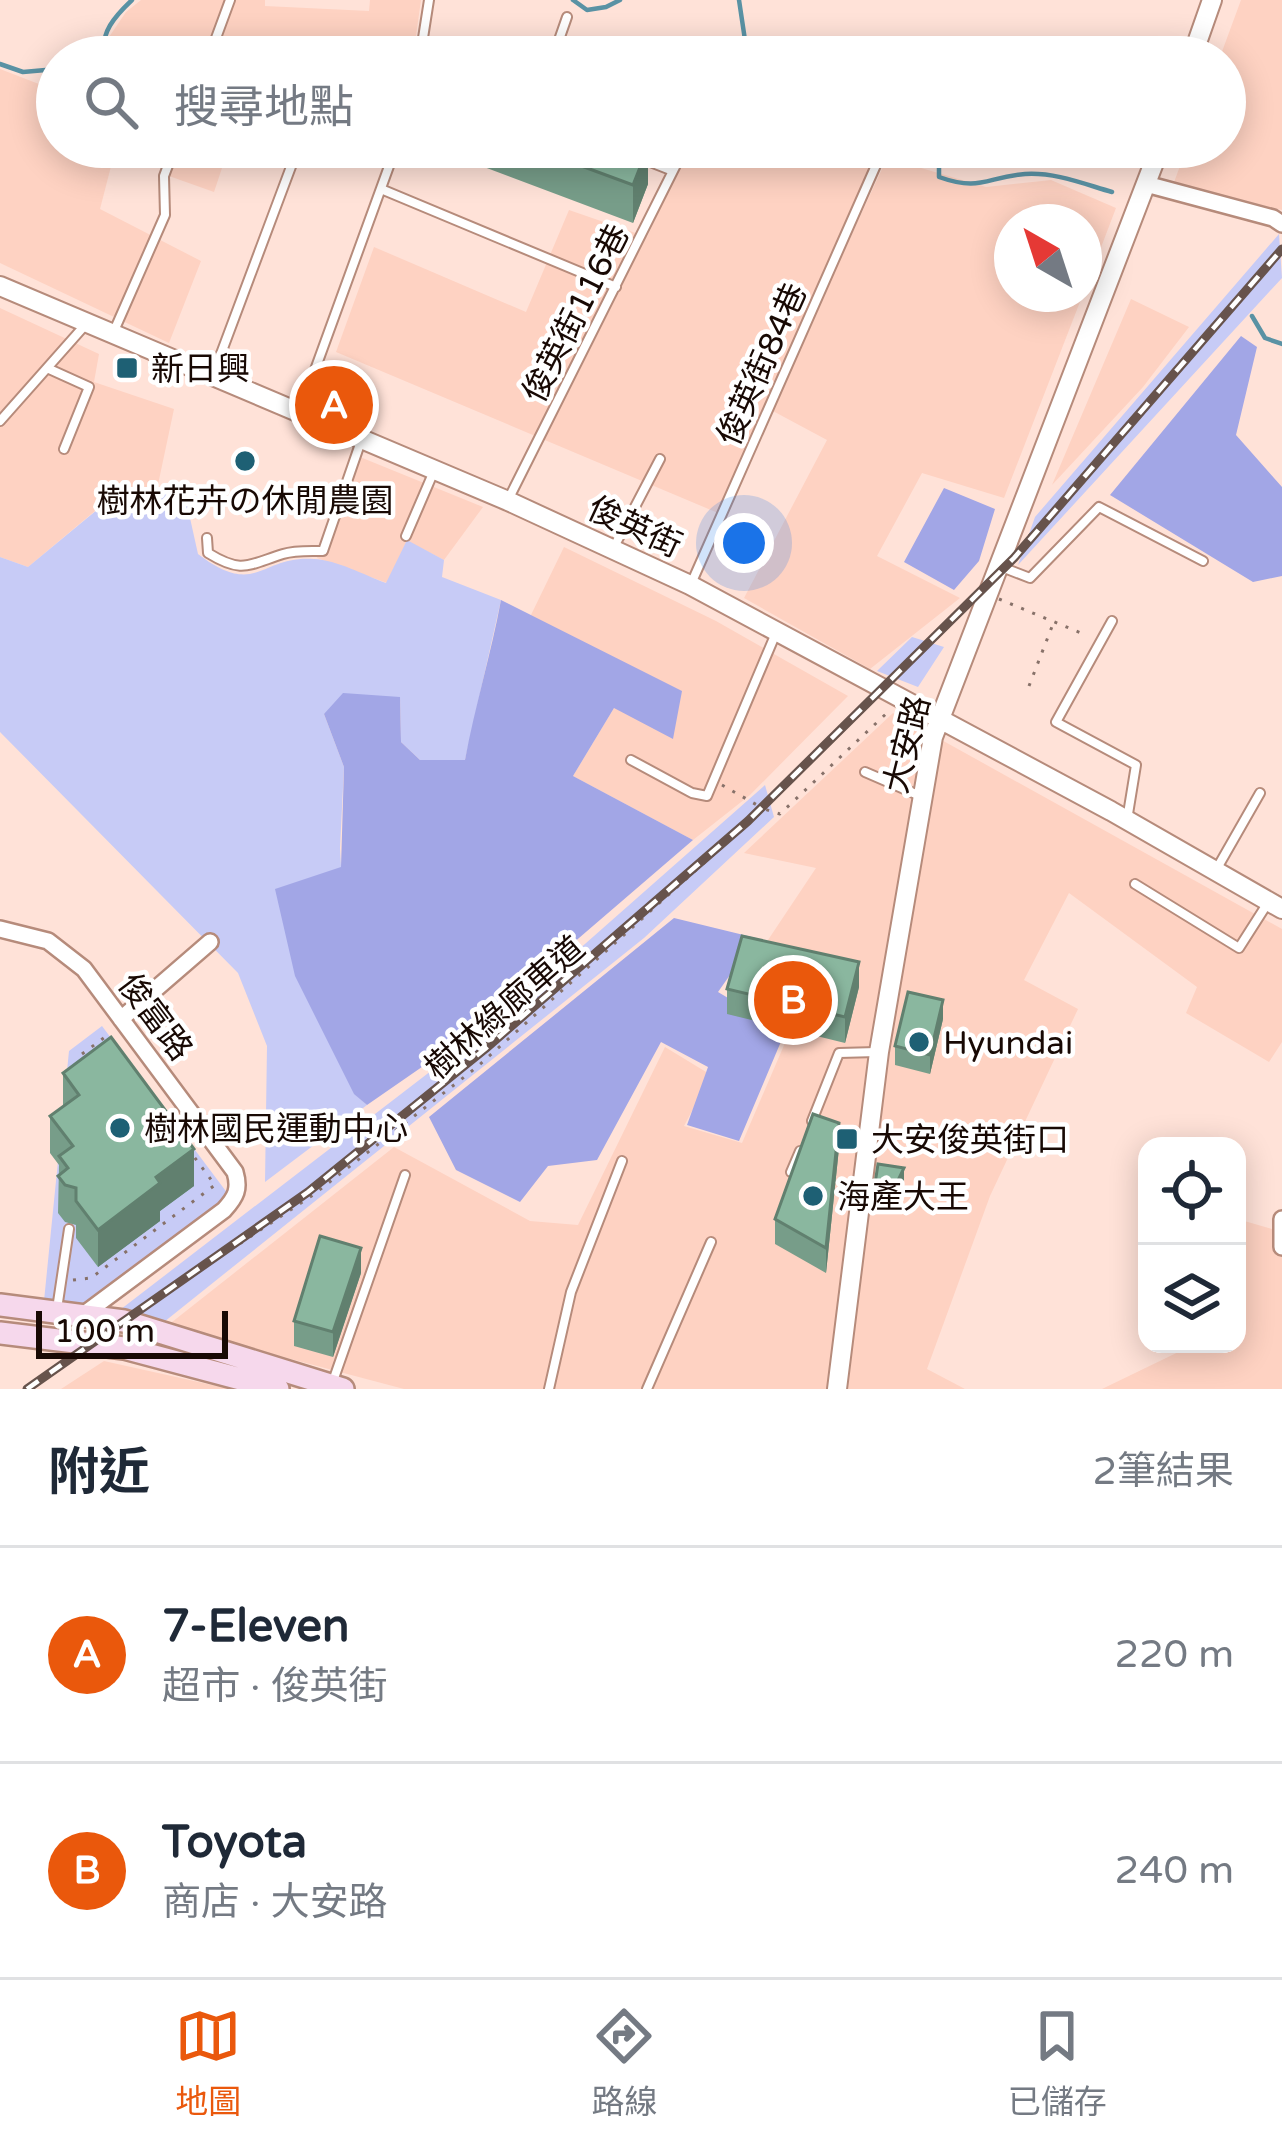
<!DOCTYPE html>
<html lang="zh-TW">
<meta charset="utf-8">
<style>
body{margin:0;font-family:"Varela Round","Noto Sans TC","Noto Sans JP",sans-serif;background:#f6f6f7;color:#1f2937}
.controls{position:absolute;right:36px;bottom:36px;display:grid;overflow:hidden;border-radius:24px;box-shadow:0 6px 30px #0003}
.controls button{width:108px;height:108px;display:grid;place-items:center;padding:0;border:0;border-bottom:3px solid #e0e1e3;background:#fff;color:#1f2937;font:60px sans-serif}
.compass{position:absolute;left:994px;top:204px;width:108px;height:108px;border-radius:50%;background:#fff;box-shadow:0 6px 30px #0003;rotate:321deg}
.scale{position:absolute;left:36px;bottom:30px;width:192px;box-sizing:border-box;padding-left:12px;border:6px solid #180904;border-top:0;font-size:33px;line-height:42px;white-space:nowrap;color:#180904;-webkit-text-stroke:9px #fff;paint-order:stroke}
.you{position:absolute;left:744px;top:543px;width:42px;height:42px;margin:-30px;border:9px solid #fff;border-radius:50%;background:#1a73e8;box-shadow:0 0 0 18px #1a73e833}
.badge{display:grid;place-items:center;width:78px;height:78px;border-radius:50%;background:#ea580c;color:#fff;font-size:39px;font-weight:700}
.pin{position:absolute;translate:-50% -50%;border:6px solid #fff;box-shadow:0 3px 12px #0006}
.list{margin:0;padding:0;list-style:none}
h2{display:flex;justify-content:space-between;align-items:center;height:156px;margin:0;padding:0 48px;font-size:51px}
h2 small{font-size:39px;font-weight:400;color:#747a83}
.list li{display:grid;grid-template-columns:78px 1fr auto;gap:36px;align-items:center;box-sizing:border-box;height:216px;padding:0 48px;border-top:3px solid #e0e1e3}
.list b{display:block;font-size:45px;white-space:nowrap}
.list p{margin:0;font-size:39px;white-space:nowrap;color:#747a83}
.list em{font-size:39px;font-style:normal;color:#747a83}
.icon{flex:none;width:66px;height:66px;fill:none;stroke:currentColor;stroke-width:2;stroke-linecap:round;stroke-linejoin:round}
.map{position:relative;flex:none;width:1282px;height:1389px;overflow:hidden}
.search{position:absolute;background:#fff;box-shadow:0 6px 30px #0003;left:36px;right:36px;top:36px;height:132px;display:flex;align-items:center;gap:30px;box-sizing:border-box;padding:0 42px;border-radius:66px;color:#747a83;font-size:45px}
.sheet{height:588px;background:#fff}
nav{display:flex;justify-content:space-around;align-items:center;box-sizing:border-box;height:168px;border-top:3px solid #e0e1e3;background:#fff;font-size:33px;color:#747a83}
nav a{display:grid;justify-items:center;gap:6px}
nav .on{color:#ea580c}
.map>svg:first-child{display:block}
.built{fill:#fed2c2}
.green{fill:#c7cbf6}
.forest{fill:#a2a6e6}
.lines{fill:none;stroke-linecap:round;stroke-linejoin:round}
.stream{stroke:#5a92a4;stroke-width:4.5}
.service-casing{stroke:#b68b7b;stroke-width:12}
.minor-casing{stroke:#b68b7b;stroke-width:20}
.tertiary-casing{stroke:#b68b7b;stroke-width:22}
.secondary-casing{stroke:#b68b7b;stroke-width:26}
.path{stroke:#877169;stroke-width:3;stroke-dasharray:3 9;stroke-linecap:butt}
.service{stroke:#fff;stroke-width:8}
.minor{stroke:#fff;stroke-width:15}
.tertiary{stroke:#fff;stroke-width:18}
.secondary{stroke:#f6d8ec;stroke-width:21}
.rail-casing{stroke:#67534c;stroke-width:9}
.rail{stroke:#fff;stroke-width:4.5;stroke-dasharray:14;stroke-linecap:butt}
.wall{fill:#779d89}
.shaded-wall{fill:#61806f}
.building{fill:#8ab79f;stroke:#61806f;stroke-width:3}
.poi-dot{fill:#1e6074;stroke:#fff;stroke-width:4.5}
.labels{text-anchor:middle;stroke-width:9;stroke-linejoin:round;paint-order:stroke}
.street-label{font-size:33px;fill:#180904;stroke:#fff}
.poi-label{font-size:33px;fill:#180904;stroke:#fff;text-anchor:start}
</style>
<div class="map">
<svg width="1282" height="1389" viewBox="0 0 1282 1389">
<rect width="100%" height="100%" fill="#ffe2d8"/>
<path class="built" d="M141 0H265V6L369 11 370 0H421L413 57H114L110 54 107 40 126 12Z
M1241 0H1282V210L1173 185 1187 147H1225V57H1220Z
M0 69 57 91V147H116L100 209 201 261 169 343 0 263Z
M180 147H229L214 192 169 176Z
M689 147H812L872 166 718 513 336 352 374 247 526 312 569 210 647 237Z
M887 158 986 187 1051 180 1116 208 1084 292V222H1012V294H1083L1004 498 922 473 877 556 960 598 870 669 744 598 827 440 771 410Z
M1131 299 1189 327 1143 387 1052 485Z
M0 308 99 354 94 382 174 409 156 494 114 495 28 567 0 557Z
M360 457 483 507 444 560 407 541 387 583 317 558Z
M564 547 716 621 848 696 750 795 693 840 573 776 614 708 530 617Z
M893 713 1282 929V1042L1269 1062 1186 1013 1197 987 1069 893 1024 980 1078 1009 990 1196 927 1369 965 1389H404L167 1326 394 1147 530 1221 578 1225 665 1047 711 1075 684 1126 742 1143 791 1029 726 1003 816 868 744 853Z
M1241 1220 1282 1232V1389H1102L1195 1344H1237V1231Z
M104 1361 230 1389H61Z"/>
<path class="green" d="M1279 234 1282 278 1018 565 1035 517Z
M184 491 198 554C257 599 260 555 314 559 337 560 364 575 386 583L407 540 444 560 442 577 501 600 465 760H420L401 742 400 697 324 714 344 767 340 848 354 1093 367 1105 265 1182 267 1046 238 973 0 732V557L28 567 115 495Z
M912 637 944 647 918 687 877 671Z
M765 785 774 817 644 938 164 1322 112 1316 509 1011Z
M102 1026 237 1206 95 1309 44 1301 69 1051Z"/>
<path class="forest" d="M1241 336 1257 347 1236 435 1282 487V576L1253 582 1110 495Z
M944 488 995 509 979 561 954 590 904 562Z
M501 600 682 691 673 739 614 708 573 776 693 840 458 1042 367 1105 354 1094 295 976 275 889 341 867 344 767 324 714 343 693 400 697 401 742 420 760H465C475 706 491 654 501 600Z
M674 918 756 938 718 992 785 1032 739 1141 687 1125 708 1067 661 1042 597 1160 548 1166 520 1202 456 1170 429 1117Z"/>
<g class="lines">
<path class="stream" d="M573 0 587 10 606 7 620 0
M739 0 745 40 743 57
M106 57C98 34 116 15 132 0
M786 57 812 53 819 57
M0 64 23 72 57 69
M939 147V177C981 192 986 177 1025 174 1055 172 1084 184 1112 192
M1252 316 1265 338 1282 344"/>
<defs>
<path id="service" d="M209 57 230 0
M420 57 429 0
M553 57 567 17
M640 158 673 171
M381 189 616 287
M114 331 165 215 164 176 175 147
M47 368 89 387 64 449
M213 375 295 156 393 157
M300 411 396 147
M0 421 86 324
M508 500 685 147
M406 536 434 471
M207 538 208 553C242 574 248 565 283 554 295 550 310 551 323 551L361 441
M614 547 660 459
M999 566 1030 578 1099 507 1203 561
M691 584 877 163
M1112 621 1056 722 1136 765 1127 820
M631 760 692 793 707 796 776 633
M865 772 918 795
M1216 870 1260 793
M1135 884 1239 948 1269 901
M812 1121 839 1053 877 1052
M791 1172 800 1151
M57 1309 69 1229
M332 1384 405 1175
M549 1389 571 1292 622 1161
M647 1389 711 1242"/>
<path id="minor" d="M1146 184 1273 218 1282 224
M0 929 48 941 84 969 235 1172C240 1189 236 1197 224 1210L83 1315
M121 1019 210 942
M1282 1219V1247"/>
<path id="tertiary" d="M1192 57 1212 0
M0 286 508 501 690 585 1111 811 1282 909
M837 1389 879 1052 933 737 1160 147"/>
<path id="secondary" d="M0 1305 124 1321 343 1389
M0 1333 124 1348 278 1389"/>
</defs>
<use href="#service" class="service-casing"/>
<use href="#minor" class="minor-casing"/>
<use href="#tertiary" class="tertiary-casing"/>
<use href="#secondary" class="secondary-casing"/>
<path class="path" d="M1029 536 1282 253
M999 599 1081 633
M1029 686 1053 624
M722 785 764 809
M82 1054 105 1037 108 1040
M73 1280 91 1278 215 1185 192 1154
M140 1310 313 1195 477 1067 764 809 780 814 889 711"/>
<use href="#service" class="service"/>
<use href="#minor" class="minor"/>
<use href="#tertiary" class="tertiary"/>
<use href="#secondary" class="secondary"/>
<defs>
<path id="rail" d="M27 1389 308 1192 485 1049 748 821 1014 558 1282 249"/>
</defs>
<use href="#rail" class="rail-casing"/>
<use href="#rail" class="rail"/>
</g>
<path class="wall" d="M431 147H648V184L633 223Z
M859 987 845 1043 727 1014V989Z
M943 1019 930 1074 895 1065V1046Z
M63 1073 194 1186 160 1211V1221L98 1267 76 1238V1225L65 1222 58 1213 59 1165 50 1153V1116L63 1107Z
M839 1148 826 1273 775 1244V1219Z
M904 1181 889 1212 873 1210V1197Z
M361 1273 333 1357 294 1346V1321Z"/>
<path class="shaded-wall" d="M648 147V184L633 223V185Z
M859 962V987L845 1043V1017Z
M943 1000V1019L930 1074V1055Z
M839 1123V1148L826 1273V1248Z
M194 1149V1186L160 1211V1221L98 1267V1230L156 1177Z
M904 1168V1181L889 1212V1199Z
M361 1248V1273L333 1357V1332Z"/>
<path class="building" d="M530 147H648L633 185Z
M742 936 859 962 845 1017 727 989Z
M908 992 943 1000 930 1055 895 1046Z
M111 1037 194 1149 156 1177 160 1183 98 1230 76 1201V1188L65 1185 58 1176 68 1168 59 1156 73 1146 50 1116 79 1095 63 1073Z
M813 1114 839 1123 826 1248 775 1219Z
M878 1164 904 1168 889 1199 873 1197Z
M320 1236 361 1248 333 1332 294 1321Z"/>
<g class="poi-dot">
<rect x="115" y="356" width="24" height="24" rx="6"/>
<circle cx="245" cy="461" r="12"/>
<circle cx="919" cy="1042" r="12"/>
<circle cx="120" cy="1128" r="12"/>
<rect x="835" y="1127" width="24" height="24" rx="6"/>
<circle cx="813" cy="1196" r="12"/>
</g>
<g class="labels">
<g class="street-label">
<text transform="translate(575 313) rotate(-63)" y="12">俊英街116巷</text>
<text transform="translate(761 364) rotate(-66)" y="12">俊英街84巷</text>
<text transform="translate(635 526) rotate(25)" y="12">俊英街</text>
<text transform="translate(906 744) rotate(-76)" y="12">大安路</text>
<text transform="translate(504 1007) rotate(-41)" y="12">樹林綠廊車道</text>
<text transform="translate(156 1016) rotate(53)" y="12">俊富路</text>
</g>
<g class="poi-label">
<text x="151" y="380">新日興</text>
<text x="245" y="512" text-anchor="middle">樹林花卉の休閒農園</text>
<text x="943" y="1054">Hyundai</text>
<text x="144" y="1140">樹林國民運動中心</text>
<text x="871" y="1151">大安俊英街口</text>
<text x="837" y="1208">海產大王</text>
</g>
</g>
</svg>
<div class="controls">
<button><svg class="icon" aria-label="locate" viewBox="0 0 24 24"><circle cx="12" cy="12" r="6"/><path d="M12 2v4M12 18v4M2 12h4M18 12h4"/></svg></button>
<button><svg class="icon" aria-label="layers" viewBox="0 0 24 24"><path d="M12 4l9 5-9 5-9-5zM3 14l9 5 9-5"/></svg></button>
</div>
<svg class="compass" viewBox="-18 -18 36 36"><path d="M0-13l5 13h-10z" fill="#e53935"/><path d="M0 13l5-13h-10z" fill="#747a83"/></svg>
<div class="scale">100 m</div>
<div class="you"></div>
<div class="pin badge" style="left:334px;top:405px">A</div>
<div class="pin badge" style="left:793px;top:1000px">B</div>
<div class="search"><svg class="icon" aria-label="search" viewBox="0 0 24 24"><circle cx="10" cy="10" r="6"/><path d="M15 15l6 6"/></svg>搜尋地點</div>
</div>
<section class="sheet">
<h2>附近<small>2筆結果</small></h2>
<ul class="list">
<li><span class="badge">A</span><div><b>7-Eleven</b><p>超市 · 俊英街</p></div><em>220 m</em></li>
<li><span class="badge">B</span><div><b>Toyota</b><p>商店 · 大安路</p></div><em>240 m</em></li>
</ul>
</section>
<nav>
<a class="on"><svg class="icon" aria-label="map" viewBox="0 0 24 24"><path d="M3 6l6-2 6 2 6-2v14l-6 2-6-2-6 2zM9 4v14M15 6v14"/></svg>地圖</a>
<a><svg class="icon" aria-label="directions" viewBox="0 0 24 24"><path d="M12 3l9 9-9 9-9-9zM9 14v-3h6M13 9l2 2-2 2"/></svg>路線</a>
<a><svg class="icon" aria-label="saved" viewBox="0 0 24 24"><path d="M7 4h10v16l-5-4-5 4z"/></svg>已儲存</a>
</nav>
